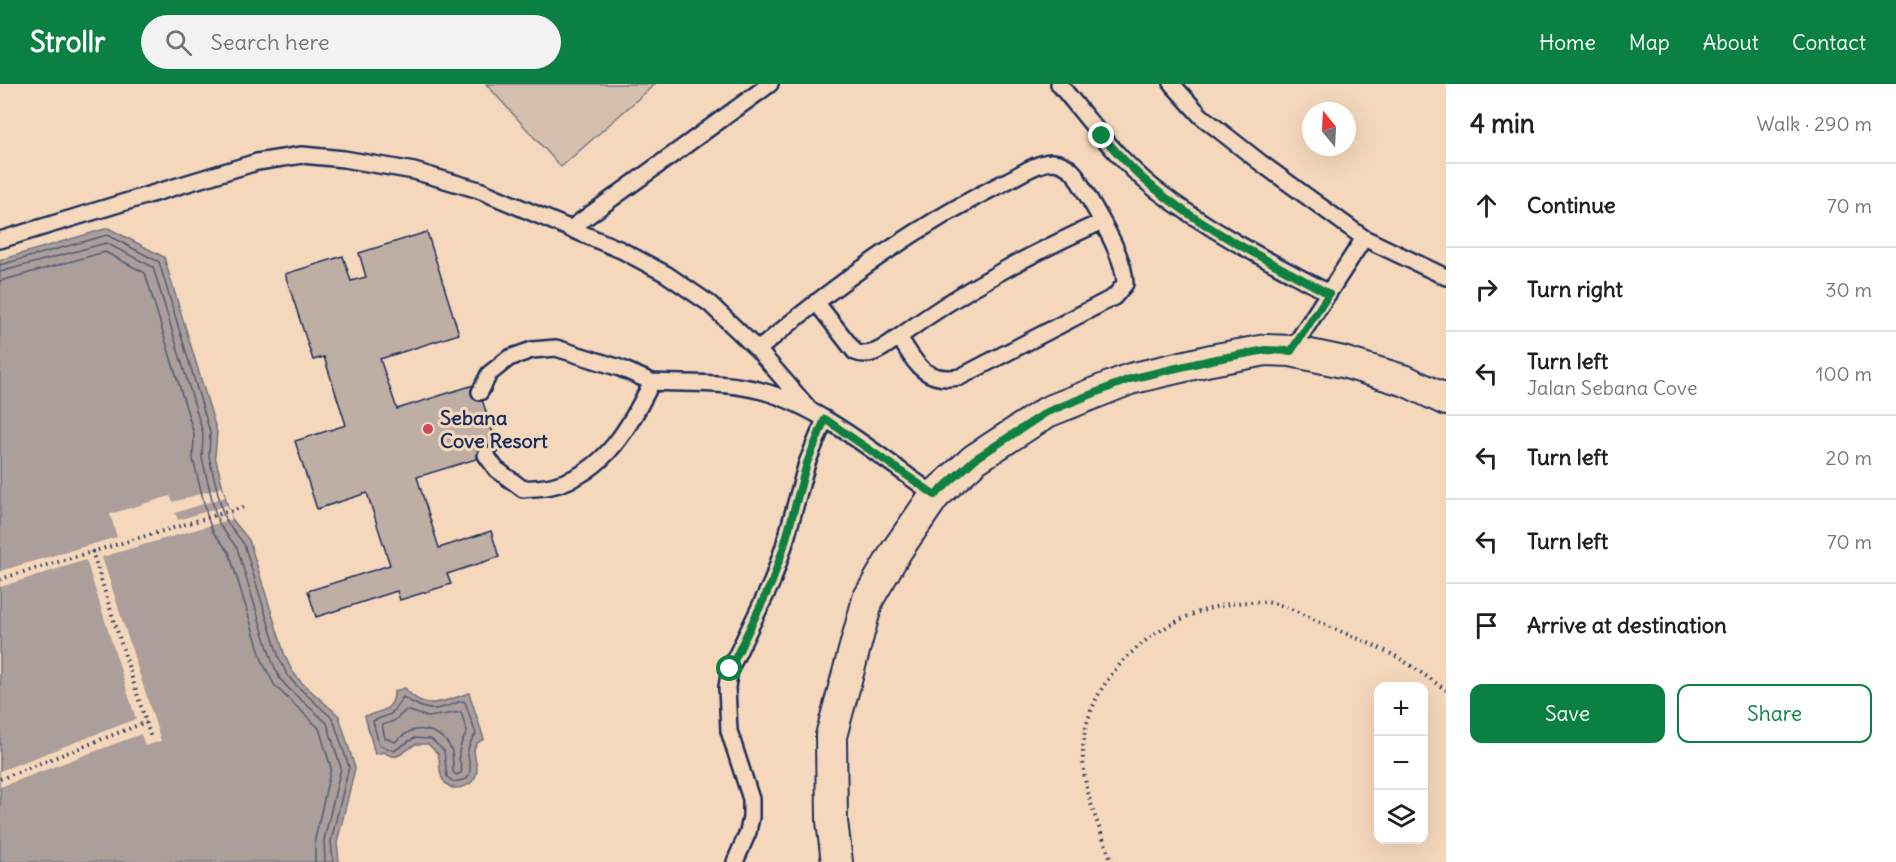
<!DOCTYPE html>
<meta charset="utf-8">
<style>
body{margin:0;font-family:Delius,sans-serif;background:#f2f2f2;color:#202124}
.controls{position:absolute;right:18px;bottom:18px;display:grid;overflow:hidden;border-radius:12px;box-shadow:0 6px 24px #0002}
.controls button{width:54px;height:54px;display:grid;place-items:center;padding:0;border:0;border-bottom:2px solid #e0e0e0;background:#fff;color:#202124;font:30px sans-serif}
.compass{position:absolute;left:1302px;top:18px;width:54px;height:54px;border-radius:50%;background:#fff;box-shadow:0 6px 24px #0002;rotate:342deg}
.stop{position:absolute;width:18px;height:18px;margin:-14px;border:4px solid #0b8043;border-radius:50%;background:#fff}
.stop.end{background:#0b8043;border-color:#fff;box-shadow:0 2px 6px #0008}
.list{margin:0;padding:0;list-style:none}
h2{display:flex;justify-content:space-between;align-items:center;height:78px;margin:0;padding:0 24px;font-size:26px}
h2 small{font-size:20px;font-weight:400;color:#757577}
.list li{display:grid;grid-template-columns:39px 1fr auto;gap:18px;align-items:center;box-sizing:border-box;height:84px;padding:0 24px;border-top:2px solid #e0e0e0}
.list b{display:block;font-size:22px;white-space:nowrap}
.list p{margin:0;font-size:20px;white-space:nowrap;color:#757577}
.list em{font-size:20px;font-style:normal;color:#757577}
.actions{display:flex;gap:12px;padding:18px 24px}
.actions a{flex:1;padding:14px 0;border:2px solid #0b8043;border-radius:12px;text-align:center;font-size:21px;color:#0b8043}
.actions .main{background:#0b8043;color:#fff}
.icon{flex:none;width:33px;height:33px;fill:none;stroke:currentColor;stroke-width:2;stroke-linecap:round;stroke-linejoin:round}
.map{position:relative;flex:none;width:1446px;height:778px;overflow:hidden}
header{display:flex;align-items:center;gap:36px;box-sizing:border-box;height:84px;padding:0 30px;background:#0b8043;color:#fff}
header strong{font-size:28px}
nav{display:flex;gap:33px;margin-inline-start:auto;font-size:21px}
.search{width:420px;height:54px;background:#f2f2f2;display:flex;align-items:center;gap:15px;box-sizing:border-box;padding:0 21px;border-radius:33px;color:#757577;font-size:22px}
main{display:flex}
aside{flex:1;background:#fff}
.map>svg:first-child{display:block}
.green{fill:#d5bfae;stroke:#787786;stroke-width:1.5}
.water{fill:#ab9e9b;stroke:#717283;stroke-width:1.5}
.pier{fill:#f5d8bb}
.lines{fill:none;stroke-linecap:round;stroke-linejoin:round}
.shore{stroke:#555b76;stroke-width:1.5}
.building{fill:#bfaea4;stroke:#1b2f5e;stroke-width:1.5}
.service-casing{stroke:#1b2f5e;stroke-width:20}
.minor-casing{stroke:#1b2f5e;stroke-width:34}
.path{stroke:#1b2f5e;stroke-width:4;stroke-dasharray:1.5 4.5;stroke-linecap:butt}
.service{stroke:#f5d8bb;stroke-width:15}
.minor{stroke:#f5d8bb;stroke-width:30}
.route{stroke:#0b8043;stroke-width:8}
.poi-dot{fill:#d1495b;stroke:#f5d8bb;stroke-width:2}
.labels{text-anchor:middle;stroke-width:6;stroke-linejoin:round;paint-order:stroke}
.poi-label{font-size:20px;font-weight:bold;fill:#1b2f5e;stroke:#f5d8bb;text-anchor:start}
</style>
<header>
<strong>Strollr</strong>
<div class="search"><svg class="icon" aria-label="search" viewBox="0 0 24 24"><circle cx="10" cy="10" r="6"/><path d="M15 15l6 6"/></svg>Search here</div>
<nav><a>Home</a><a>Map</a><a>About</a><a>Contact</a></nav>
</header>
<main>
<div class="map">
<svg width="1446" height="778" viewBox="0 0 1446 778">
<rect width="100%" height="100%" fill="#f5d8bb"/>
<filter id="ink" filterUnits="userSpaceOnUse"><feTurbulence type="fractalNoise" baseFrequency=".0167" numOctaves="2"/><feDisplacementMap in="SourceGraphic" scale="12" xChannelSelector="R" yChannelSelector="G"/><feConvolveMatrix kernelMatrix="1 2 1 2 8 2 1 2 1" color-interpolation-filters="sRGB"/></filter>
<g filter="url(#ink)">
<path class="green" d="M486 0H655L561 83Z"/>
<path class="water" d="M108 144 164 173 217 348 215 372 229 428 232 435 249 456 285 572 292 587 301 598 339 632 355 684 337 759 339 778H0V176Z
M405 604C424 629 445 617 469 609L484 655C468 662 476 672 477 685 477 699 464 705 452 704 436 695 442 684 438 670L428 660H416C404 666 398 679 384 668L375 670 365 632C380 628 395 626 394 607Z"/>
<path class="pier" d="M222 403 225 413 175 429 178 436 227 421 232 435 102 473 161 657 145 662 141 650 0 703V687L136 635 86 476 0 503V487L117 453 110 430 170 412 173 418Z"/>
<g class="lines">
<path class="shore" d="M0 181 107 151 159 178 210 348 209 373 223 430 227 438 244 460 279 574 287 591 296 601 333 635 349 683 331 757 333 778
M0 188 106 159 153 183 203 349 202 374 216 432 221 443 237 464 272 577 280 595 290 606 327 639 341 684 324 756 325 778
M0 197 105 168 145 189 194 350 193 375 208 435 213 448 229 468 263 579 275 602 319 644 331 684 315 755V778
M403 613C430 630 433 627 462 617L465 618 476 650C458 672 477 679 467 695L454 698 447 693 444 667 431 655 414 654 394 667 379 661 373 637 391 630Z
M406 626 428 633 461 628 467 648C463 656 458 664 459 674 460 681 463 683 461 689L456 691 453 688C452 680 454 673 451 665 444 650 426 642 411 647 404 650 400 654 395 658L385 654 382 641 394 637Z"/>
</g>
<path class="building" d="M427 148 459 250 380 275 397 325 477 300 499 368 417 393 439 464 491 447 499 473 447 490 451 500 400 516 397 507 316 533 308 507 390 481 367 409 317 425 295 357 346 341 324 273 313 276 285 190 343 172 351 197 366 193 359 169Z"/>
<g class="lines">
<defs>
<path id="service" d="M1059 0C1089 36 1118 76 1155 105 1208 146 1270 178 1329 209
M1172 0 1201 32 1261 79 1364 154 1291 267
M570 145 770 0
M1364 154 1446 193
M0 156 257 78 302 71 344 75 414 87 479 106 621 166 666 190 710 220 758 266 810 326
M899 253C964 205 1028 171 1101 138
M758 266C834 201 919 140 1009 96 1021 90 1036 79 1051 78 1061 78 1068 82 1075 90 1090 118 1125 169 1125 200L1114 213 960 293C923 299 916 279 899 253 885 262 872 275 855 268L816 218
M652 298C688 300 727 297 762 307 822 323 884 376 935 411
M480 308 489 290 509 274 532 266 556 264 620 284 652 298C630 341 606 388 555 401 545 404 533 404 523 405L496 385 486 371
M735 778 748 748 751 733V715L729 647 727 603 730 585 772 498 784 462 807 379 825 335"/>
<path id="minor" d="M837 778 832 737 831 652 868 515 897 466 935 411 975 375 1047 328 1130 295 1211 276 1266 266 1291 267 1343 278 1406 297 1446 316"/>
</defs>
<use href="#service" class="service-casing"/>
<use href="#minor" class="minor-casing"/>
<path class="path" d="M92 467 151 654
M0 495 247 422
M0 695 146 638
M1112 778C1099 742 1081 704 1083 664 1088 579 1182 514 1263 518 1284 519 1304 531 1322 539 1347 551 1374 560 1397 573 1414 583 1430 595 1446 606"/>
<use href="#service" class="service"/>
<use href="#minor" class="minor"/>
</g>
</g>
<g class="lines" filter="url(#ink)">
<path class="route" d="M730 585 772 498 784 462 807 379 825 335 935 411 975 375 1047 328 1130 295 1211 276 1266 266 1291 267 1329 210C1270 177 1206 147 1154 104 1135 89 1118 70 1102 52"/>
</g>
<circle class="poi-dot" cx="428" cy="345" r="6"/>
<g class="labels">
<g class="poi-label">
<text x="440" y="341">Sebana<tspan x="440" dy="23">Cove Resort</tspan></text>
</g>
</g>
</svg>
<div class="controls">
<button>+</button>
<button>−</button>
<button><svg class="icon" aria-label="layers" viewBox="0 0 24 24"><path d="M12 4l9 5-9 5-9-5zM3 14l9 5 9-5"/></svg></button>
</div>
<svg class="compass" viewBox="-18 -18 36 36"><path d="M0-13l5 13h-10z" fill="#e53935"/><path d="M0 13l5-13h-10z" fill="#757577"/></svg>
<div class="stop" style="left:730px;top:585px"></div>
<div class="stop end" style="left:1102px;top:52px"></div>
</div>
<aside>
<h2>4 min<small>Walk · 290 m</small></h2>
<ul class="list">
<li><svg class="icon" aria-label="ahead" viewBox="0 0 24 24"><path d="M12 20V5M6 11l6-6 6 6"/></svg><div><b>Continue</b></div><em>70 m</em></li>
<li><svg class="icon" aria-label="right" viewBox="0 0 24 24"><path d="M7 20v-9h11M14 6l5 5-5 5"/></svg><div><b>Turn right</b></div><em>30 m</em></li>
<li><svg class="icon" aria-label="left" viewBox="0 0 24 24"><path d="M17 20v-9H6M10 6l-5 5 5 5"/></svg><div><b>Turn left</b><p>Jalan Sebana Cove</p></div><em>100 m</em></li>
<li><svg class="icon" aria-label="left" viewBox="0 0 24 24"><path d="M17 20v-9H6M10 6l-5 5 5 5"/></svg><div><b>Turn left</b></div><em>20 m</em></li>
<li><svg class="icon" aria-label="left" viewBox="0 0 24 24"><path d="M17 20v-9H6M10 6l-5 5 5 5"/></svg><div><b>Turn left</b></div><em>70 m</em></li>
<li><svg class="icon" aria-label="arrive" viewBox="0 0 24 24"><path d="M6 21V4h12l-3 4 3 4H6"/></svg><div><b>Arrive at destination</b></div></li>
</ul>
<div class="actions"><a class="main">Save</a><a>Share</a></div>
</aside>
</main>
